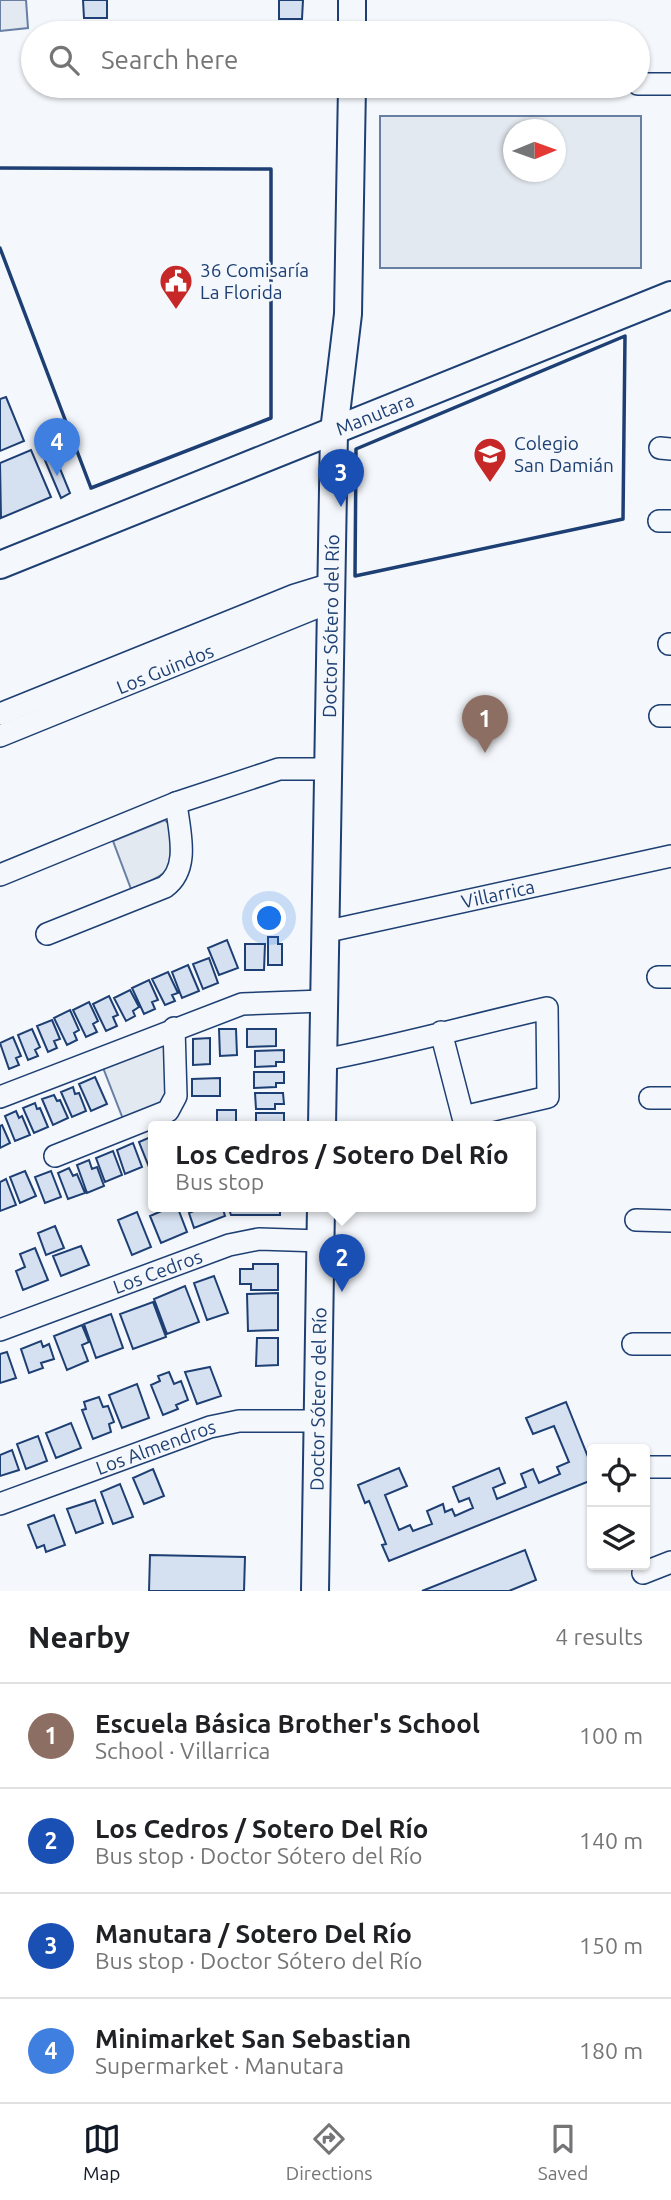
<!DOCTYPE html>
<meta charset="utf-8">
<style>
body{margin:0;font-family:Ubuntu,sans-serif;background:#f2f2f2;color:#202124}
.controls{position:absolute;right:21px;bottom:21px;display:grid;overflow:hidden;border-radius:7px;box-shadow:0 2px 5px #0004}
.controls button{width:63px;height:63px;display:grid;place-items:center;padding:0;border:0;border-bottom:2px solid #e0e0e0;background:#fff;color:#202124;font:35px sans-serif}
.compass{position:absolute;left:503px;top:119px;width:63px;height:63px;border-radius:50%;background:#fff;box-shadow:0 2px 5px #0004;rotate:89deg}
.you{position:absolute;left:270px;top:919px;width:24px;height:24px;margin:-18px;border:5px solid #fff;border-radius:50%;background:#1a73e8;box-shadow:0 0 0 10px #1a73e833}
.badge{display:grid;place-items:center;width:46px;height:46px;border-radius:50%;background:#111827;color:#fff;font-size:23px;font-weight:700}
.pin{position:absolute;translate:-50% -58px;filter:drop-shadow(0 2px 4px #0008)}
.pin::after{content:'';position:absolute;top:37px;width:24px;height:21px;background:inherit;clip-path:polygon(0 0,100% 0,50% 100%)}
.popup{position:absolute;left:148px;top:1121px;width:388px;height:91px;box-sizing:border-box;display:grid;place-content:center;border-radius:7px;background:#fff;filter:drop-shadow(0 2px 5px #0005);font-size:23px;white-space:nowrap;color:#757577}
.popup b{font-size:26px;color:#202124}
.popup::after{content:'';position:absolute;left:50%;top:100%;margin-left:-14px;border:14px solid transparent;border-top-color:#fff}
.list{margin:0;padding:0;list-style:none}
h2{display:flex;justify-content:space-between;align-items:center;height:91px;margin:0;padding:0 28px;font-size:30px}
h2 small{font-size:23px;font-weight:400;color:#757577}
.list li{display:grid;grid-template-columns:46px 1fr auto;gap:21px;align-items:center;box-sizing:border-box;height:105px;padding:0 28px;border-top:2px solid #e0e0e0}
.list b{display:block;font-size:26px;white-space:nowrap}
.list p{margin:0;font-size:23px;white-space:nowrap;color:#757577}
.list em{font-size:23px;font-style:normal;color:#757577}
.icon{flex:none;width:38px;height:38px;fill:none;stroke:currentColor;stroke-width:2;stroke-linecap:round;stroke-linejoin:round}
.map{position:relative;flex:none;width:671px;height:1591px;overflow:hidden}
.search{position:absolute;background:#fff;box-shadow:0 2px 5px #0004;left:21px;right:21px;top:21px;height:77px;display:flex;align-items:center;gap:18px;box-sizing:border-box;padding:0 24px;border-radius:38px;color:#757577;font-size:26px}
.sheet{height:511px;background:#fff}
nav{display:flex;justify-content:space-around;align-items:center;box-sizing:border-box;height:98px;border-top:2px solid #e0e0e0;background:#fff;font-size:19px;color:#757577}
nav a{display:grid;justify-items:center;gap:4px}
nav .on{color:#111827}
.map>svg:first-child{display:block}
.green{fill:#e3e9f0;stroke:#687fa3;stroke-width:2;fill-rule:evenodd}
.building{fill:#d5e0f0;stroke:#1d3f73;stroke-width:2}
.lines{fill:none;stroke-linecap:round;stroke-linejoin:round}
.minor-casing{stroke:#1d3f73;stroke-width:24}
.major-casing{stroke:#1d3f73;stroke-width:30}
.minor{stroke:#f4f7fb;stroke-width:21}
.major{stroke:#f4f7fb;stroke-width:26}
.wall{stroke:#1d3f73;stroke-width:3.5}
.labels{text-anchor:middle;stroke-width:5;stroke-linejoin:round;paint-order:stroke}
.poi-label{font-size:19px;fill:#1d3f73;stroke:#f4f7fb;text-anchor:start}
.street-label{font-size:19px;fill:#1d3f73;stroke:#f4f7fb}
</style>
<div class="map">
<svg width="671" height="1591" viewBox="0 0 671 1591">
<rect width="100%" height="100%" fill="#f4f7fb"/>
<path class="green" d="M0 0H26L28 28 0 31Z
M380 116H641V268H380ZM514 130H556V172H514Z
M165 820 171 826C170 873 176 871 131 889L113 841Z
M161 1042 168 1048 165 1102 123 1119 102 1065Z"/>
<path class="building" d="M83 0H107V18H84Z
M279 0H303L302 19H279Z
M69 23H93V33H69Z
M99 24H142V33H99Z
M147 24H170V33H147Z
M266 24H289L290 33H266Z
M295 25H318V33H295Z
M6 397 24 441 0 451V399Z
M31 450 51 497 1 518 0 463Z
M54 454 70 493 61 498 44 458Z
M268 937H278V944H282V965H268Z
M227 940 238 968 219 975 208 948Z
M245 944H265L264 970H245Z
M209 958 218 983 203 989 193 964Z
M188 965 199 991 182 998 172 972Z
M168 972 178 993 172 995 175 1001 165 1005 152 979Z
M149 980 158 1000 152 1002 155 1009 144 1014 132 988Z
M130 990 139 1007 133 1011 135 1016 126 1021 114 998Z
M109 996 118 1015 113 1017 117 1026 106 1031 93 1004Z
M89 1002 98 1021 93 1024 97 1032 86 1037 73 1010Z
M70 1010 79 1030 74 1033 77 1040 67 1045 54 1018Z
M52 1020 60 1039 54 1041 57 1048 48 1052 37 1026Z
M32 1029 40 1047 35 1050 38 1056 28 1060 18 1035Z
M219 1029H236L237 1055 220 1056Z
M247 1029H276V1046L247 1047Z
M13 1037 21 1056 16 1058 19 1065 9 1069 0 1043Z
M210 1038V1064L193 1065V1039Z
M284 1050V1062H276V1066L255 1067V1051Z
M254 1072H284V1083H276V1087L254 1088Z
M95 1077 107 1104 91 1111 79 1084Z
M220 1078V1096H192V1079Z
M73 1087 75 1094 79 1093 86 1111 72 1117 61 1092Z
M255 1093H283L284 1104H275V1109H256Z
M54 1095 57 1101 60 1100 68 1118 53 1125 42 1099Z
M35 1103 37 1109 40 1108 48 1127 34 1133 23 1108Z
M217 1110H236V1126H217Z
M16 1111 19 1118 22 1116 30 1135 15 1141 5 1116Z
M256 1113H284V1125L256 1126Z
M2 1125 10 1143 0 1148V1126Z
M153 1136V1166L149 1167 139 1142Z
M133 1143 142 1167 125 1174 117 1150Z
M113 1151 122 1175 105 1182 96 1158Z
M89 1160 92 1169 97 1167 104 1186 87 1193 77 1165Z
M69 1168 73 1176 77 1174 85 1193 68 1199 58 1173Z
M25 1171 36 1196 20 1203 10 1177Z
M51 1171 61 1197 45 1203 35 1177Z
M6 1179 16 1205 0 1211V1182Z
M173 1206H177L187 1232 161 1243 150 1216Z
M222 1206 225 1216 194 1228 189 1213 196 1210 194 1207Z
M228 1206H280V1215H231Z
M137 1212 151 1247 132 1255 118 1220Z
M55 1226 64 1248 46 1255 38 1233Z
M81 1246 89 1265 61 1276 53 1256Z
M35 1248 48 1280 23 1290 16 1271 25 1267 20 1254Z
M253 1264H278V1290H251V1284H240V1269H253Z
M214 1276 228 1313 207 1320 194 1283Z
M185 1286 199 1322 167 1334 154 1299Z
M278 1293V1330L248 1331 247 1294Z
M153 1302 166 1337 133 1349 120 1314Z
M111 1314 123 1348 96 1358 84 1324Z
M82 1325 89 1342 82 1345 88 1361 67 1370 54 1336Z
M257 1338H278V1365L256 1366Z
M41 1341 43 1347 49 1344 54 1359 41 1363 43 1368 29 1373 21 1349Z
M7 1352 16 1378 0 1383V1354Z
M210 1367 221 1396 197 1404 185 1372Z
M169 1372 174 1384 181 1381 188 1400 176 1405 178 1409 163 1415 151 1385 160 1381 158 1376Z
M137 1384 149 1418 122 1428 109 1395Z
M99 1397 103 1407 108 1406 114 1422 109 1424 111 1432 93 1439 82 1410 86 1409 84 1402Z
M566 1402 592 1467V1480L389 1561 382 1545 386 1544 369 1501 365 1503 358 1485 399 1468 407 1486 385 1495 399 1530 410 1525 413 1531 432 1524 427 1511 443 1504 445 1512 452 1509 455 1516 473 1508 469 1498 459 1502 453 1487 499 1468 505 1483 493 1488 497 1499 526 1487 521 1474 533 1469 539 1483 560 1474 557 1467 569 1462 554 1426 533 1434 526 1418Z
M71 1423 81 1448 56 1458 46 1433Z
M38 1436 47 1461 26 1469 17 1444Z
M12 1450 19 1470 0 1476V1455Z
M153 1469 164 1496 144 1504 133 1478Z
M120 1484 133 1517 113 1524 101 1492Z
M95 1500 103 1523 76 1533 67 1509Z
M54 1515 65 1545 46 1552 44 1545 37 1548 28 1525Z
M525 1550 536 1580 509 1591H422Z
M150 1555 245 1557 244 1591H149Z"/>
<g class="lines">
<defs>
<g id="minor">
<path d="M638 84H671"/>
<path d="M660 448 671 449"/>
<path d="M659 521H671"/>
<path d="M669 644H671"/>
<path d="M0 714 295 595 331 584"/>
<path d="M660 716H671"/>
<path id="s1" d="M0 736 330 602"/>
<path d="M0 875 176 803 279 769H327"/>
<path id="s2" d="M324 932 671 856"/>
<path d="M47 934 165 887C191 868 179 831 176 803"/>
<path d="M658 977H671"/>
<path d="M323 1060C398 1046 472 1025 547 1008L548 1097 463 1117 441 1032"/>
<path d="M0 1097 242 1004 323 1001"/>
<path d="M650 1098H671"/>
<path d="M55 1156 168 1111 176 1096 174 1028"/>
<path d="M636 1220 671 1221"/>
<path id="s3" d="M0 1330 229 1245 259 1239 321 1241"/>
<path d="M633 1344H671"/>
<path d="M648 1467H671"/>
<path id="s4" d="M0 1504 210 1427 239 1421H318"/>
<path d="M643 1573 671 1562"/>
</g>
<g id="major">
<path d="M352 33V0"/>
<path id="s5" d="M0 565 671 295"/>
<path id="s6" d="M322 1126 334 431 348 314 352 86"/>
<path id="s7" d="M315 1591 321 1206"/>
</g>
</defs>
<use href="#minor" class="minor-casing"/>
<use href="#major" class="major-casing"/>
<use href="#minor" class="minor"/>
<use href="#major" class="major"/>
<path class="wall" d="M0 168 271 169V418L91 488 0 248
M625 336 623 519 355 576 356 449Z"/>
</g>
<defs>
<symbol id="civic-pin" viewBox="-11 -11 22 30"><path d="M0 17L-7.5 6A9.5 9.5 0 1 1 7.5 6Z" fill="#c62828" stroke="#f4f7fb"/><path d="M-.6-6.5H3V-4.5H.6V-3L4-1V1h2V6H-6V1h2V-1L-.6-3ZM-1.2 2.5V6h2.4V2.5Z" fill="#fff"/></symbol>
<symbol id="school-pin" viewBox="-11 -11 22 30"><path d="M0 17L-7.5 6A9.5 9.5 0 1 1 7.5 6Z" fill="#c62828" stroke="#f4f7fb"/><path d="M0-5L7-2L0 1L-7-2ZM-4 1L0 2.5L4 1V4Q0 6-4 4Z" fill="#fff"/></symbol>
</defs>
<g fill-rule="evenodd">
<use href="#civic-pin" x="157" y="262" width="38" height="52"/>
<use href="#school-pin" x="471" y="435" width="38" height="52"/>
</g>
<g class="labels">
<g class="poi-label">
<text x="200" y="277">36 Comisaría<tspan x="200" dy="22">La Florida</tspan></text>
<text x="514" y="450">Colegio<tspan x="514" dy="22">San Damián</tspan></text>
</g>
<g class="street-label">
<text dy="7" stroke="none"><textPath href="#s5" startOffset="404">Manutara</textPath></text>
<text dy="7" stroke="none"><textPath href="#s6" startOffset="500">Doctor Sótero del Río</textPath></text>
<text dy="7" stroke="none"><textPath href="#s1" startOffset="178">Los Guindos</textPath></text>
<text dy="7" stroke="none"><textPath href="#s2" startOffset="178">Villarrica</textPath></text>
<text dy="7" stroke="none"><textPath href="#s3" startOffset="168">Los Cedros</textPath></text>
<text dy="7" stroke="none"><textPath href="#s7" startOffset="192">Doctor Sótero del Río</textPath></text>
<text dy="7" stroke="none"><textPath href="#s4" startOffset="166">Los Almendros</textPath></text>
</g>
</g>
</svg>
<div class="controls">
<button><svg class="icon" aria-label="locate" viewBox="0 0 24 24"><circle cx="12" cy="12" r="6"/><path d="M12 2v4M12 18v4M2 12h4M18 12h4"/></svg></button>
<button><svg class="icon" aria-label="layers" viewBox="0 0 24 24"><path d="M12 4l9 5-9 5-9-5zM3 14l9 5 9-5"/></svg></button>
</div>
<svg class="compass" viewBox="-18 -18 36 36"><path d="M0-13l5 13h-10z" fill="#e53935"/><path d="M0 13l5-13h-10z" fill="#757577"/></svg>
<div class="you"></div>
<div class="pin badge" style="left:485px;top:753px;background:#8d6e63">1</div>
<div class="pin badge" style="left:342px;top:1292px;background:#1a4fb4">2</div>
<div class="popup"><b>Los Cedros / Sotero Del Río</b>Bus stop</div>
<div class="pin badge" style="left:341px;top:507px;background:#1a4fb4">3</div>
<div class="pin badge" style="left:57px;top:476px;background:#3f7fe0">4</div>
<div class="search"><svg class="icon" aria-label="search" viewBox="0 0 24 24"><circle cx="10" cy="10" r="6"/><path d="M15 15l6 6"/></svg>Search here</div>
</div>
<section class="sheet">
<h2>Nearby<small>4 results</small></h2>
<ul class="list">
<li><span class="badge" style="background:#8d6e63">1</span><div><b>Escuela Básica Brother's School</b><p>School · Villarrica</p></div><em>100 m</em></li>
<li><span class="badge" style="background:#1a4fb4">2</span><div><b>Los Cedros / Sotero Del Río</b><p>Bus stop · Doctor Sótero del Río</p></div><em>140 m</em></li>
<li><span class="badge" style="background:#1a4fb4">3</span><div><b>Manutara / Sotero Del Río</b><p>Bus stop · Doctor Sótero del Río</p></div><em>150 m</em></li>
<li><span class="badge" style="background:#3f7fe0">4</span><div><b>Minimarket San Sebastian</b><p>Supermarket · Manutara</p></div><em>180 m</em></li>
</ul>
</section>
<nav>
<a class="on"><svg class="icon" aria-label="map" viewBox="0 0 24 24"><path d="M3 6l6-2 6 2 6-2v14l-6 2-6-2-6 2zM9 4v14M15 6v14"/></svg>Map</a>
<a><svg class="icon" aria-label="directions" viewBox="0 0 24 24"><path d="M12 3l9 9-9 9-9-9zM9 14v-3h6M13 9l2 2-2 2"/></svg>Directions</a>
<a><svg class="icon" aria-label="saved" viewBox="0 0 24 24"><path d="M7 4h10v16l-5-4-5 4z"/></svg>Saved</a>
</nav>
